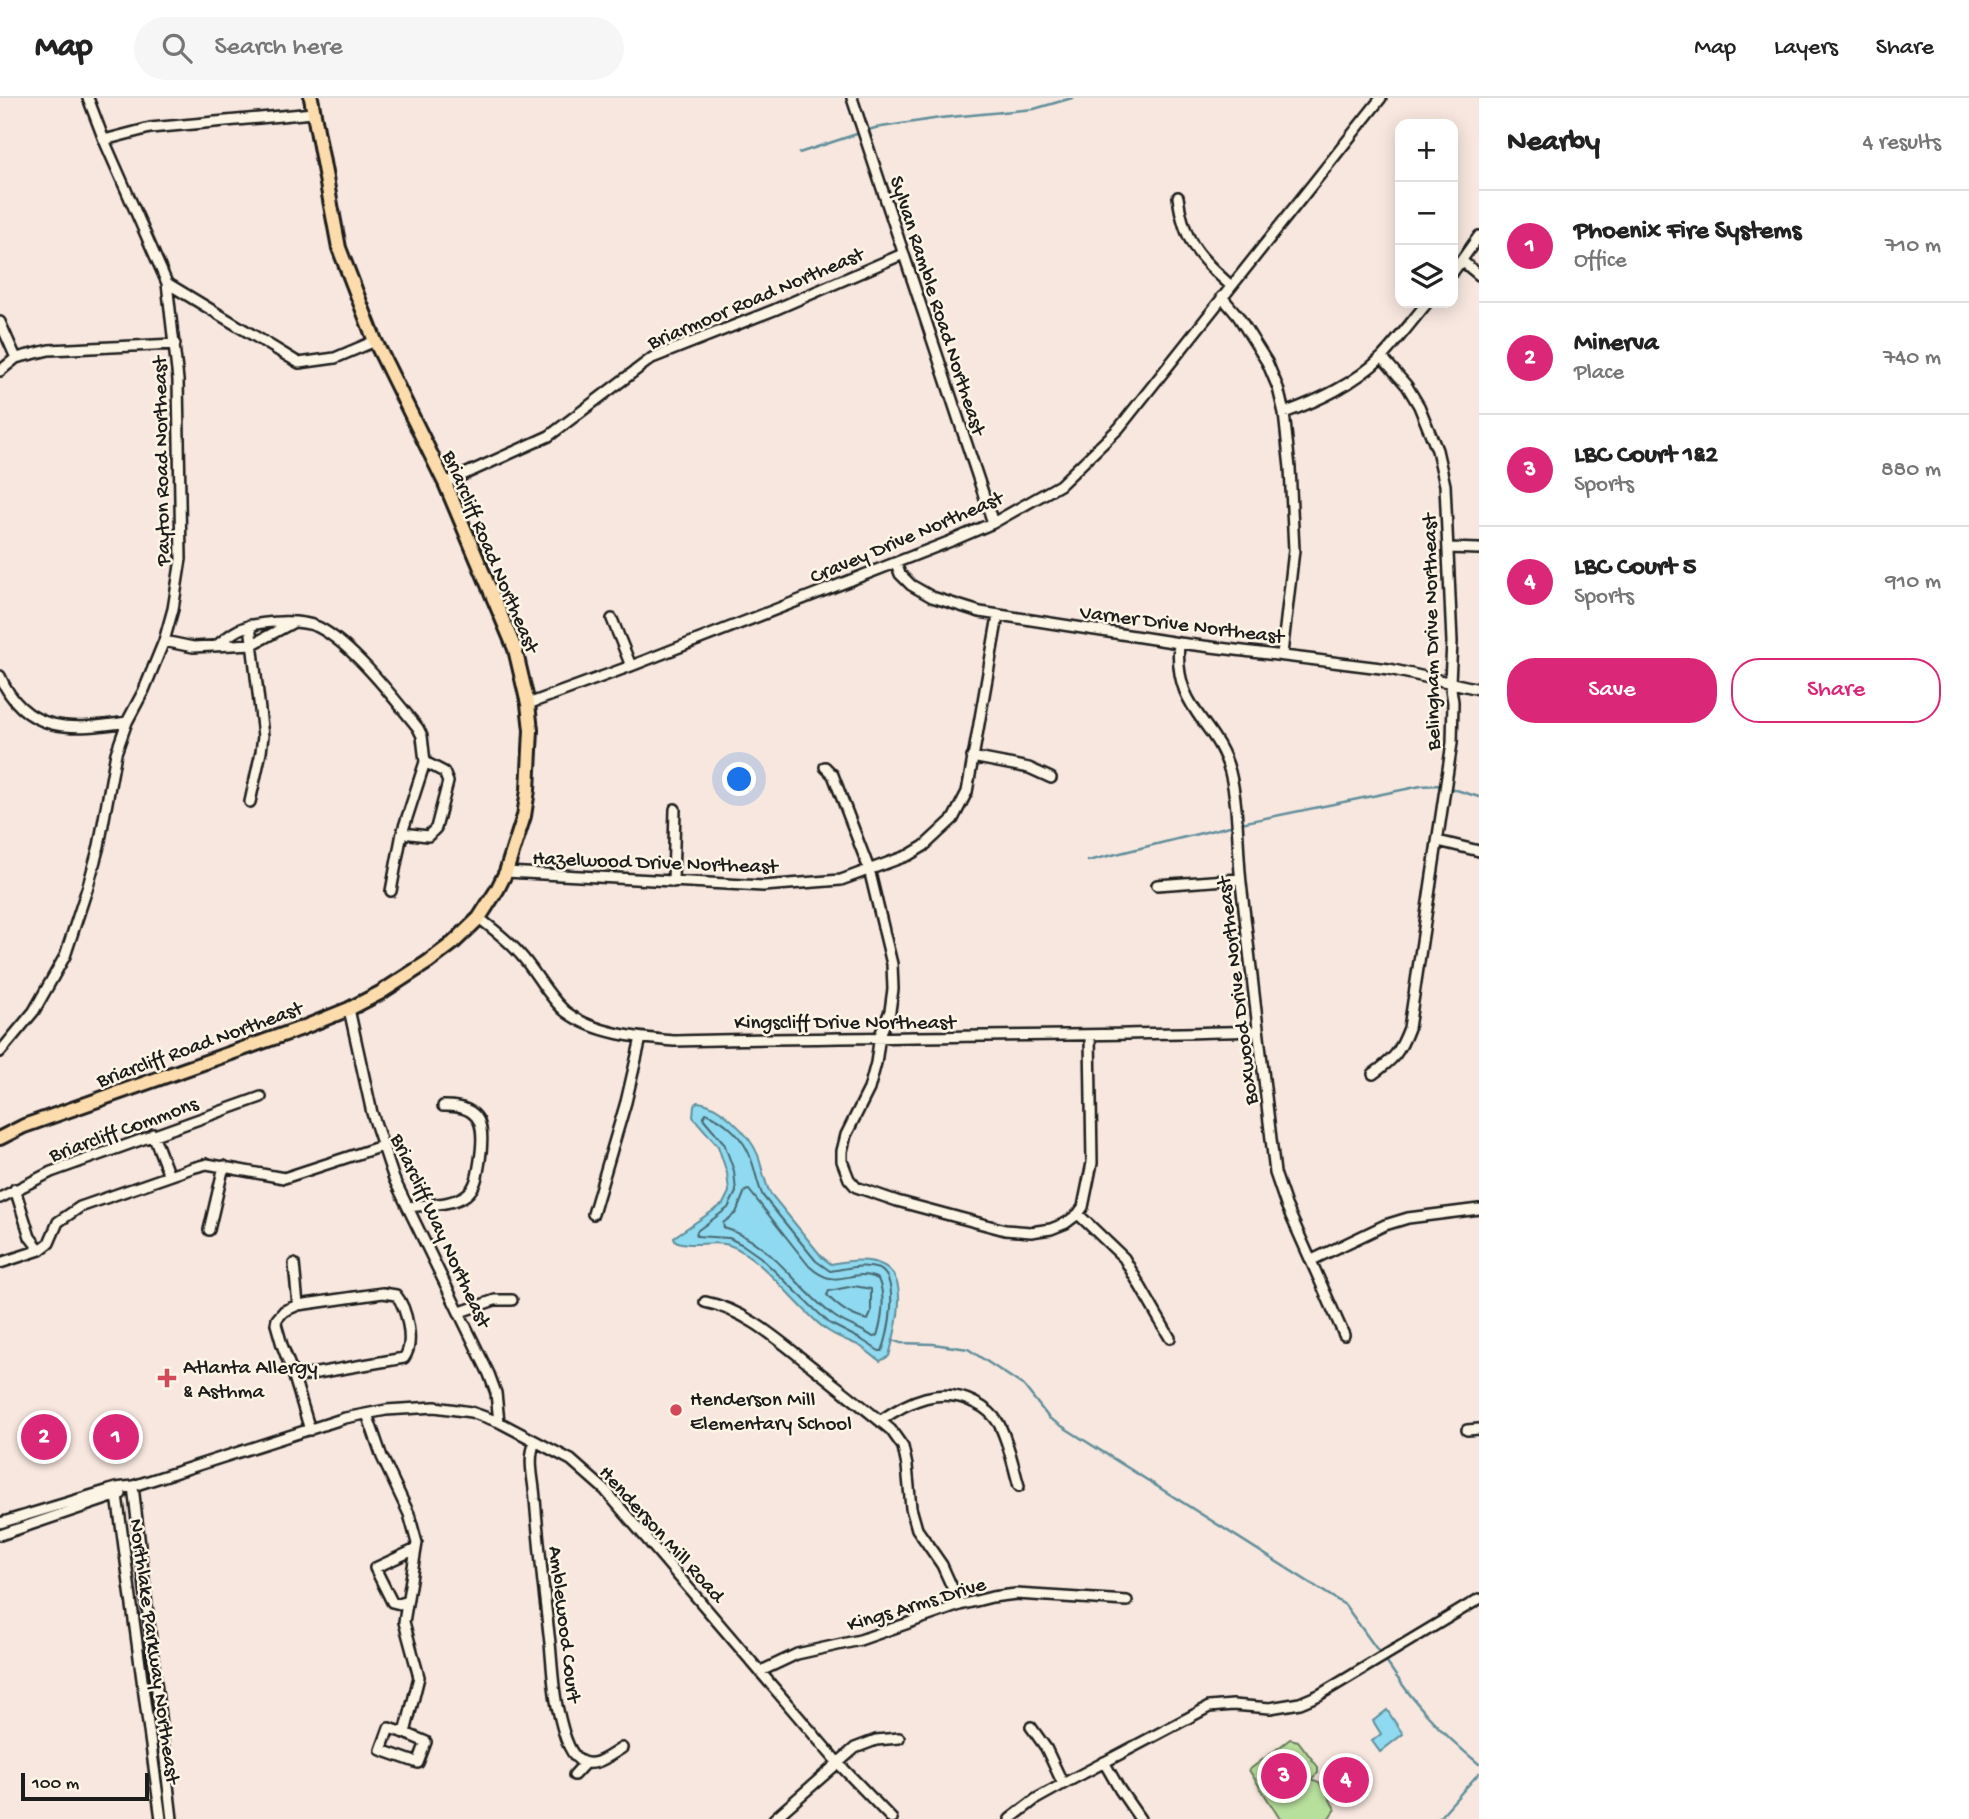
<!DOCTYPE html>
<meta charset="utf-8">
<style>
body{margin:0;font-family:"Gochi Hand",sans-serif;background:#f6f6f6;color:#222}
.controls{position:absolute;right:21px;top:21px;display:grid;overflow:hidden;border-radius:14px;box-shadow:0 4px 18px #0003}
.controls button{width:63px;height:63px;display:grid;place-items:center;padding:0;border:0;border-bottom:2px solid #e0e0e0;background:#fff;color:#222;font:35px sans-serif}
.scale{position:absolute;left:21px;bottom:18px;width:128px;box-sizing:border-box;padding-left:7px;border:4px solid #1c1c1c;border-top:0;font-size:19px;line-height:24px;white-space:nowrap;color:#1c1c1c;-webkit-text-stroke:5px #fcf5e5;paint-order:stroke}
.you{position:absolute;left:740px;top:682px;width:24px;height:24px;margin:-18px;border:5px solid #fff;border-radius:50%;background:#1a73e8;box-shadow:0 0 0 10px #1a73e833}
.badge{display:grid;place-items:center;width:46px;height:46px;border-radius:50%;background:#db2777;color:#fff;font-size:23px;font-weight:700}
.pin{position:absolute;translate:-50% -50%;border:4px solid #fff;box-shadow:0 2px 7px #0006}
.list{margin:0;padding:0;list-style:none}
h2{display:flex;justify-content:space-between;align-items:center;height:91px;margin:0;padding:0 28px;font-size:30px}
h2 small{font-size:23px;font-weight:400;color:#767676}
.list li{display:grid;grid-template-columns:46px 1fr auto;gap:21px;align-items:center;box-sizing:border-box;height:112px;padding:0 28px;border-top:2px solid #e0e0e0}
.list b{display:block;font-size:26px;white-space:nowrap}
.list p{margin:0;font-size:23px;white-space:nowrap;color:#767676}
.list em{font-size:23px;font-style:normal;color:#767676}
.actions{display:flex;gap:14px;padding:21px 28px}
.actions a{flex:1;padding:16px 0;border:2px solid #db2777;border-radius:28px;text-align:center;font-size:24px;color:#db2777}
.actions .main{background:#db2777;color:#fff}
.icon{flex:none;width:38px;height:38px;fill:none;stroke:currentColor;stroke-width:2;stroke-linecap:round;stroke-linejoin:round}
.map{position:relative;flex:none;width:1479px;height:1721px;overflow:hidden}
header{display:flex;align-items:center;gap:42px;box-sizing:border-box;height:98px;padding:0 35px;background:#fff;border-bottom:2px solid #e0e0e0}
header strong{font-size:33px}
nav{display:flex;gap:38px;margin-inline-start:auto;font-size:24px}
.search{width:490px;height:63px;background:#f6f6f6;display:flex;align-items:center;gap:18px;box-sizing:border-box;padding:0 24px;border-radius:38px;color:#767676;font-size:26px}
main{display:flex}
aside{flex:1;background:#fff}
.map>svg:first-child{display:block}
.green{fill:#b8e09d;stroke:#6a7e5c;stroke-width:2}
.water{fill:#8fdaf0;stroke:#618e9b;stroke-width:2}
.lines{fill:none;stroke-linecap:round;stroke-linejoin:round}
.shore{stroke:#4a6871;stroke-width:2}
.stream{stroke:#618e9b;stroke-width:2.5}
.minor-casing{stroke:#1c1c1c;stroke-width:14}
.major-casing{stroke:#1c1c1c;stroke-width:18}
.minor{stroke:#fcf5e5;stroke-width:9}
.major{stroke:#fcdcac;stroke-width:12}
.poi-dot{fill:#d1495b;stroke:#fcf5e5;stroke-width:2.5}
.labels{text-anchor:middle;stroke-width:5;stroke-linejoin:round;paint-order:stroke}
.street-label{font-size:21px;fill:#1c1c1c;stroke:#fcf5e5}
.poi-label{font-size:21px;fill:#1c1c1c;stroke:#fcf5e5;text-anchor:start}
</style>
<header>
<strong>Map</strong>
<div class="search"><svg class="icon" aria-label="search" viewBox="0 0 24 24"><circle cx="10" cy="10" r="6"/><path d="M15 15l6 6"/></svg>Search here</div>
<nav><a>Map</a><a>Layers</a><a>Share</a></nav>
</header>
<main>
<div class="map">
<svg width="1479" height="1721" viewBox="0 0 1479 1721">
<rect width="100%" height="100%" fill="#f7e7df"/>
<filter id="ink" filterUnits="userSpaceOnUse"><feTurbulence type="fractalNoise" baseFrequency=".0143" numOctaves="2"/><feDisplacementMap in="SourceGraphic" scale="14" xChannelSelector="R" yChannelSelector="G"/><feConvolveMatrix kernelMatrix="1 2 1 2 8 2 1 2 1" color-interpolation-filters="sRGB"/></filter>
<g filter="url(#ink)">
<path class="green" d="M1290 1641 1298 1643 1318 1669V1675L1311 1681 1319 1684 1322 1689 1353 1662H1361L1368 1675 1366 1680 1337 1704 1327 1696 1335 1711 1328 1721H1280L1249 1672Z"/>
<path class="water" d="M697 1004C719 1005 750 1037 758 1057 762 1070 764 1082 770 1095L822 1159 831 1166C912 1148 905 1198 889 1258L880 1263C873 1258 865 1251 858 1247 846 1242 834 1238 824 1230 797 1209 760 1157 729 1147 712 1142 692 1150 675 1143L674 1139 723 1106 729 1094 727 1075 718 1048 693 1019 694 1008Z
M1387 1612 1403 1636 1380 1654 1372 1643 1381 1636 1373 1623Z"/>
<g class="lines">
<path class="shore" d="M706 1015C725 1022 745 1041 751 1061 756 1074 757 1086 763 1098L816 1163 830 1173C846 1171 863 1165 879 1171 900 1180 889 1237 882 1253H879L862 1242 829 1225 760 1159 743 1147 729 1140 696 1138 697 1133 728 1110 736 1094 734 1073 724 1045 703 1020Z
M749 1092 809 1168C839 1196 850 1167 878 1181 886 1197 882 1222 877 1238L873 1239C861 1230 846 1227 834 1218 796 1190 771 1143 724 1130L723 1125 736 1115 745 1093Z
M854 1188 871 1191V1215L868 1222C852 1219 838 1209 827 1197L829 1193Z"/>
<path class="stream" d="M799 55 875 30 940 20 1034 11 1072 0
M1241 725 1421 688 1440 687 1479 699
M1088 763 1234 727
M893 1242 901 1245 933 1246 968 1251 1024 1288 1049 1320 1345 1507 1381 1557
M1385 1562C1413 1604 1440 1634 1479 1666
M1438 1721 1479 1675"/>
<defs>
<path id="minor" d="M852 0 993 425
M104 42 150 30 313 15
M1178 99C1184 144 1198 158 1230 187
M1462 163 1479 177
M1453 174 1479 138
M167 185 299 265 335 260 375 243
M1222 199 1238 218 1267 264 1278 290 1284 315 1290 370 1294 452 1282 556
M0 224 16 260
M0 273 16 260 49 252 175 246
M1284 315C1320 302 1354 286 1382 259 1398 242 1412 223 1427 205
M445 385 549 338 652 260 774 212 903 156
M1448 450 1479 451
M896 465 900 476 911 487 932 499 980 514 1179 545 1389 571 1479 591
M612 521 631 568
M164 543 193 549 253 546 292 525
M1179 545C1173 613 1216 621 1230 674 1239 710 1237 749 1241 785 1252 882 1264 978 1275 1075L1286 1107 1344 1237
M216 548C224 542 233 533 243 530 260 523 301 521 318 529 352 546 394 600 418 630L422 638 425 664 402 735 391 793
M0 578C25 637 74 632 127 624
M528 606 631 568 951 443 993 425 1060 387 1119 330 1381 0
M972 659 1029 670 1051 680
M825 669 833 677 869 771 892 866 893 891 890 913 880 937 876 965 869 991 846 1037 842 1053V1063L849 1081 856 1089 897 1103 1005 1132 1031 1134 1051 1131 1066 1125 1078 1116 1083 1109 1092 1065 1090 938
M250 704 261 654 263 638 250 527
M402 735 428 738 436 730 448 684 444 674 425 664
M1438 743 1479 753
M506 774 763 788 841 782 909 757 924 748 953 721 967 694 998 518
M673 784 675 711
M1157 787 1240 781
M479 820C493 831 507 841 519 855 536 873 547 898 566 914 595 936 639 940 674 943 869 938 1063 939 1258 933
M349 911 372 1015 394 1081 489 1276 496 1295 499 1324
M0 954 34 913 65 858 88 788 99 748 116 655 127 624 144 592 164 543 173 511 181 461 178 282 167 185 104 42 88 0
M1373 976C1394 961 1400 954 1409 930L1452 645 1453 604 1450 584 1452 544 1445 387 1437 352 1419 308 1407 288 1382 259
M153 1036 169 1078
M15 1091 30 1139 40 1152
M0 1100 51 1074 261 999
M408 1109C426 1106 451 1108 466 1097 477 1089 478 1074 480 1062 485 1029 483 1007 443 1008
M593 1116 626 1004 641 940
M1078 1116 1124 1160 1170 1240
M209 1132 224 1068
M1312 1162 1385 1127 1408 1120 1479 1111
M0 1165 40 1152 49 1145 58 1124 80 1109 192 1070 207 1066 284 1080 382 1048
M294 1166 298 1207
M705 1204C747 1212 783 1246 815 1271 840 1291 866 1311 891 1332L903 1349 907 1368 911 1410 917 1431 942 1467 960 1507
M460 1214 495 1202H512
M294 1279 404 1260C415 1246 407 1210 396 1197L383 1195 298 1207 284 1213 277 1221 276 1226 282 1247 294 1279 310 1332
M367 1316 382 1359 409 1416 417 1445 404 1524 419 1579 405 1635 426 1644 418 1665 381 1652 389 1630 405 1635
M880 1323C908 1303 942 1287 975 1305 986 1310 993 1316 999 1326 1009 1345 1013 1368 1019 1388
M1467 1332 1479 1331
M535 1344C527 1362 534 1382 535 1401 539 1449 544 1497 550 1545 552 1566 553 1588 557 1608 561 1624 566 1652 579 1662 593 1672 610 1657 622 1650
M133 1388 172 1721
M116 1390 161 1721
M0 1425 116 1390 133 1388 345 1320 386 1312 435 1309 471 1314 499 1324 571 1362 605 1392 838 1665 892 1721
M0 1437 121 1396
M407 1503 400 1506 392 1504 375 1470 416 1451
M761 1573 797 1556 860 1542 960 1507 992 1499 1016 1496 1127 1503
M1031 1629 1046 1650 1063 1686
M1104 1664 1120 1692 1140 1721
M574 1677 585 1665
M774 1721 855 1650 876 1642 899 1640
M1010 1721 1036 1701 1063 1686 1209 1609 1233 1607 1270 1610 1300 1605 1319 1597 1479 1501"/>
<path id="major" d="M0 1040 24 1028 302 930 349 911 380 895 428 864 453 845 479 820 497 792 506 774 524 718 528 692 531 632 528 606 515 551 445 385 375 243 339 150 311 0"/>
</defs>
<use href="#minor" class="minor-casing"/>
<use href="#major" class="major-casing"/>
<use href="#minor" class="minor"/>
<use href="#major" class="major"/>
</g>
</g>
<g class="poi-dot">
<path d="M163.5 1269.5h7v7h7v7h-7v7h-7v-7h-7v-7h7z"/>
<circle cx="676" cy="1312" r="7"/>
</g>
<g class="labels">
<g class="street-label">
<text transform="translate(755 199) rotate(-23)" y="7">Briarmoor Road Northeast</text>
<text transform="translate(939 207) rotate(72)" y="7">Sylvan Ramble Road Northeast</text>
<text transform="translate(160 363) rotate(-91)" y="7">Payton Road Northeast</text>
<text transform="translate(906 438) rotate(-23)" y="7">Cravey Drive Northeast</text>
<text transform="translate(492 453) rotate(67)" y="7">Briarcliff Road Northeast</text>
<text transform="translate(1182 525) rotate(7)" y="7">Varner Drive Northeast</text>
<text transform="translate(1430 534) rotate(-91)" y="7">Belingham Drive Northeast</text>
<text transform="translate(655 763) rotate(2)" y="7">Hazelwood Drive Northeast</text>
<text transform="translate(1236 893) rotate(-97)" y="7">Boxwood Drive Northeast</text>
<text x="845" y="930">Kingscliff Drive Northeast</text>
<text transform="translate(199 945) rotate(-20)" y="7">Briarcliff Road Northeast</text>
<text transform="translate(123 1030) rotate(-20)" y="7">Briarcliff Commons</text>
<text transform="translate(442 1132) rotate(65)" y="7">Briarcliff Way Northeast</text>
<text transform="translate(663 1435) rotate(48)" y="7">Henderson Mill Road</text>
<text transform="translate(916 1505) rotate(-17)" y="7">Kings Arms Drive</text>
<text transform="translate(566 1526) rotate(83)" y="7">Amblewood Court</text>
<text transform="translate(156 1553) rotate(82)" y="7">Northlake Parkway Northeast</text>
</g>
<g class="poi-label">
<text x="183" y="1275">Atlanta Allergy<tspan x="183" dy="24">&amp; Asthma</tspan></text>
<text x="690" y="1307">Henderson Mill<tspan x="690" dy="24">Elementary School</tspan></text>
</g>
</g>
</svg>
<div class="controls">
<button>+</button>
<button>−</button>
<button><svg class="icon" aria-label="layers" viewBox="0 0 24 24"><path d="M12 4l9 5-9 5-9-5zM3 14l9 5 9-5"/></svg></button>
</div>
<div class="scale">100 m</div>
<div class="you"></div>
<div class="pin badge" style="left:116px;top:1339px">1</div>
<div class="pin badge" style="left:44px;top:1339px">2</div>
<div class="pin badge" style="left:1284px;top:1678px">3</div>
<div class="pin badge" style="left:1346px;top:1682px">4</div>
</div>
<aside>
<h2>Nearby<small>4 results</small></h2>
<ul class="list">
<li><span class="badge">1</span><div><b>Phoenix Fire Systems</b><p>Office</p></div><em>710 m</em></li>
<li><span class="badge">2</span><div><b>Minerva</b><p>Place</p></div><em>740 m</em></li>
<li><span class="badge">3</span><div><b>LBC Court 1&amp;2</b><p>Sports</p></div><em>880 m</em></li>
<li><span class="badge">4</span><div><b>LBC Court 5</b><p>Sports</p></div><em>910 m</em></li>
</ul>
<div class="actions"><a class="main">Save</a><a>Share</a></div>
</aside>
</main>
